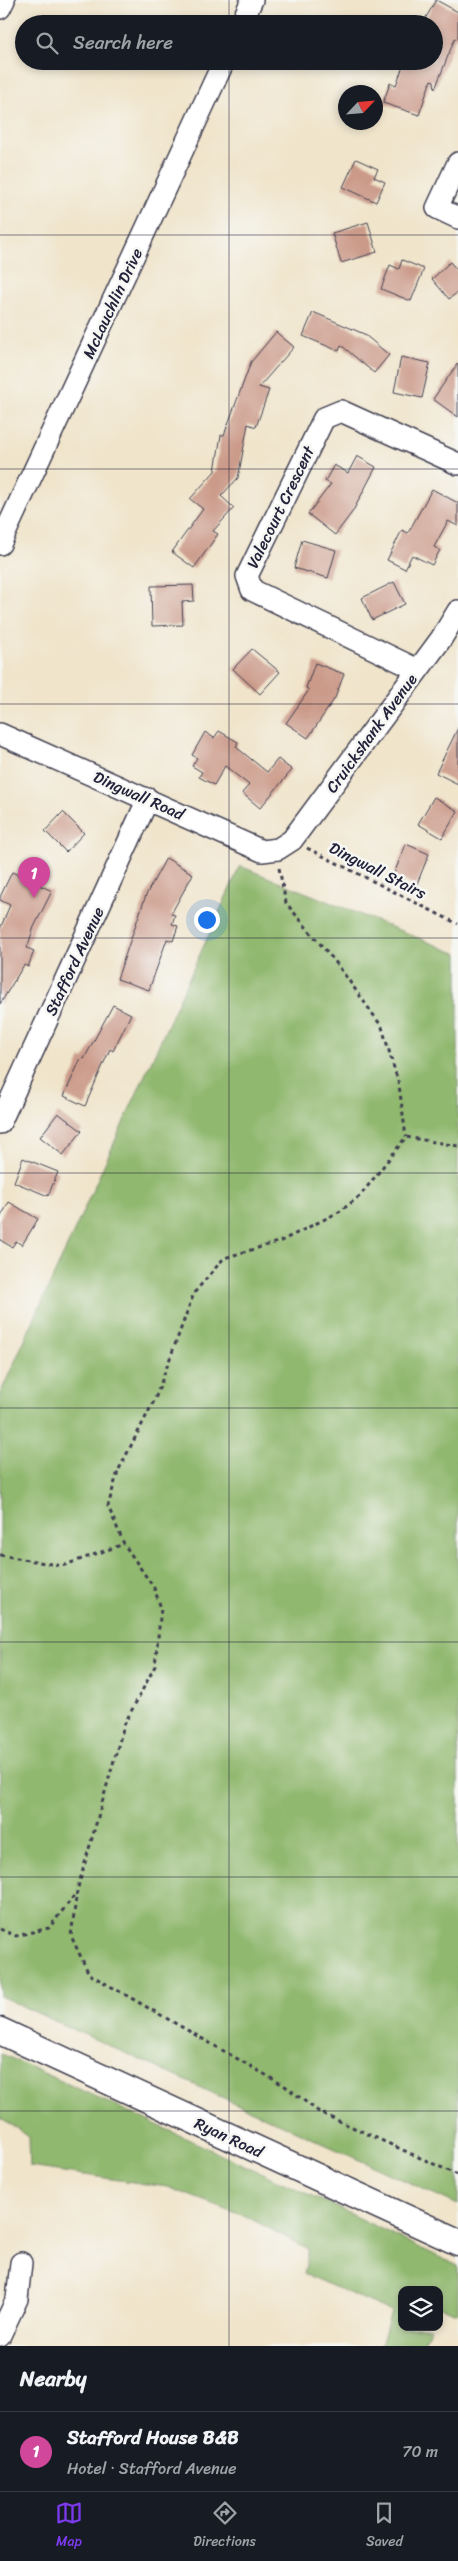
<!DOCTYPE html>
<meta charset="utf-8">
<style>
body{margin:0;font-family:Sriracha,sans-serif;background:#242831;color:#f1f3f6}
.controls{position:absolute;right:15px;bottom:15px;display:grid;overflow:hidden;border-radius:10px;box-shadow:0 2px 8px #0003}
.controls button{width:45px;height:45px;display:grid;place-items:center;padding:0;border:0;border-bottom:1px solid #363941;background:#171b24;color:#f1f3f6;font:25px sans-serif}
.compass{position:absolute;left:338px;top:85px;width:45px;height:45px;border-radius:50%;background:#171b24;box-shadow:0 2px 8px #0003;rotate:64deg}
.you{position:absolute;left:206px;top:919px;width:18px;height:18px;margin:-12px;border:4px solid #fff;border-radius:50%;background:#1a73e8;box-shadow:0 0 0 8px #1a73e833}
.badge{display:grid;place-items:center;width:32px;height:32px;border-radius:50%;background:#7c3aed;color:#fff;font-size:16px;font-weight:700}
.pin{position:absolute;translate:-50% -41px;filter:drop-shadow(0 1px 2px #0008)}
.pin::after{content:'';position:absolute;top:26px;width:18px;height:15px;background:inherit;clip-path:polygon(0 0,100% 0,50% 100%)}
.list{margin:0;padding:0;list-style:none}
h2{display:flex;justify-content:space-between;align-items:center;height:65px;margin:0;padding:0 20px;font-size:21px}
h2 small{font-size:16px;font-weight:400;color:#9ea1a6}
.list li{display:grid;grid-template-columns:32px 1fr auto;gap:15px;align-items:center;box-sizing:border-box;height:80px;padding:0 20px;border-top:1px solid #363941}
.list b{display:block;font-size:19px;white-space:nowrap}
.list p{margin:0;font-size:16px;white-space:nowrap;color:#9ea1a6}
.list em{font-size:16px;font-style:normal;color:#9ea1a6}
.icon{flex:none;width:28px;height:28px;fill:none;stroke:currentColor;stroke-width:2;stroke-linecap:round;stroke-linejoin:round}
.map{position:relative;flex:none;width:458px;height:2346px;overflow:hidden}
.search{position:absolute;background:#171b24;box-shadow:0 2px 8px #0003;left:15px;right:15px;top:15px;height:55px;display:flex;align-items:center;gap:12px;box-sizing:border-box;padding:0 18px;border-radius:28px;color:#9ea1a6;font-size:19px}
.sheet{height:145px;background:#171b24}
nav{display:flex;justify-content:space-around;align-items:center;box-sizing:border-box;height:70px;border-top:1px solid #363941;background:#171b24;font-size:14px;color:#9ea1a6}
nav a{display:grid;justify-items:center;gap:2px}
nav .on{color:#7c3aed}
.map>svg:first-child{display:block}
.forest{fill:#90b86e;stroke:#596d54}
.building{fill:#cb9a89}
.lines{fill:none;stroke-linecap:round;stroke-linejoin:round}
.minor-casing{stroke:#413f50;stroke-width:24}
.major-casing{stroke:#413f50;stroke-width:29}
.path{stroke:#413f50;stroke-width:3;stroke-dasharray:4 4;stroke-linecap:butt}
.minor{stroke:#fff;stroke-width:21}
.major{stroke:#fff;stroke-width:26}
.grid{fill:none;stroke:#22223b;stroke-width:1;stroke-opacity:0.55}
.labels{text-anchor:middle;stroke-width:5;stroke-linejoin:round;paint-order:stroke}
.street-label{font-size:16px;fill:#22223b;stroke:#f6f6f2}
</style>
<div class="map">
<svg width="458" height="2346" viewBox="0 0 458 2346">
<rect width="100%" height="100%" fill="#f6f6f2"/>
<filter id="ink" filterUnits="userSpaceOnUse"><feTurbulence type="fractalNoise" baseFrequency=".02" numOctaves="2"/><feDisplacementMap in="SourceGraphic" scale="10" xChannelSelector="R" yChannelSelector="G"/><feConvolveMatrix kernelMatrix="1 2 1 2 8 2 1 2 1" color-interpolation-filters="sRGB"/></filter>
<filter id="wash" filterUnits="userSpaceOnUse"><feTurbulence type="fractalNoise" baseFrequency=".0096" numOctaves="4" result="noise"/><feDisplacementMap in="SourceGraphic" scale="20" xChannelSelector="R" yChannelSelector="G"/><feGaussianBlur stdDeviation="1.12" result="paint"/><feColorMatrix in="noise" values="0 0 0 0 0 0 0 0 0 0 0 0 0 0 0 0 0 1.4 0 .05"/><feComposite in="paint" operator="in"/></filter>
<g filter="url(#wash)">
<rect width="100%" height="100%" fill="#f0e4ca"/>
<path class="forest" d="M240 866 458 954V2205L0 1996V1394Z
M0 2053 323 2201 458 2266V2313L441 2307 439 2309V2290H402V2327H431L422 2346H381L391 2311 304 2274 309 2249 247 2217 167 2187 30 2167 29 2137 0 2117Z"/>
<g id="blocks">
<path class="building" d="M436 0 458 12V39L455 38 435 89 434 81 431 80 419 115 383 103 390 83 396 85 405 61H434V24L424 21Z
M356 159 378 169 374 177 385 182 376 202 343 187Z
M368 222 377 252 341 263 332 233Z
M402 260 424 269 411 301 381 289 390 265 399 269Z
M450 262 458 271V292L449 299 432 279Z
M313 312 364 334 389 355 374 373 341 345 339 351 303 336Z
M276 332 294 347 259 387 269 390 256 427 248 424 238 478 221 496 234 508 213 531 218 534 194 568 172 552 203 509 190 499 215 471 221 435H224L251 362Z
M401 357 430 363 422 398 394 392Z
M458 363V417L433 399Z
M357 456 376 467 353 511 335 535 308 514 331 484 325 481 334 465 348 473Z
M432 489 458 503V526L448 521 434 547 440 550 432 565 412 555 405 569 387 560 402 530 408 533Z
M302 540 336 550 328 578 294 568Z
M394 582 405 604 372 620 362 598Z
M193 585 194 601 182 602 183 625 152 626 151 586Z
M252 649 280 672 260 694 233 669Z
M315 663 344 674 335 698 308 738 286 723 309 690 306 688Z
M458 728V784L436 773Z
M219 731 238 742 236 747 267 772 278 759 292 770 260 808 242 793 249 785 225 766 214 785 199 777 202 772 192 766 197 758 192 755 205 732 214 738Z
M434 797 458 811 442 838 418 824Z
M63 812 84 833 66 852 45 831Z
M406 844 429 854 416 886 393 876Z
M166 858 193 874 171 914 175 915 172 924 178 926 173 941 167 939 149 990 117 979 146 895Z
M12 872 52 891 34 927 27 948 34 951 28 967 24 965 0 1004V929L10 905 0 900V897Z
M113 1005 131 1014 113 1051 110 1049 85 1106 64 1096 81 1058 84 1059Z
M58 1113 82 1131 63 1155 40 1137Z
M23 1158 58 1172 48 1196 14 1182Z
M9 1202 38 1219 22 1245 16 1241 12 1247 0 1240V1218Z"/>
</g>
</g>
<g filter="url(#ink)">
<use href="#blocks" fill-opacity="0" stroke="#413f50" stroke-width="1"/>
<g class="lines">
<defs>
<path id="minor" d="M0 8 4 0
M241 24 252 0
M458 163 437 208 458 218
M0 544 224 61
M418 670 252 590 247 576 324 418 341 411 458 464
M0 734 262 851 278 849 292 840 441 639 458 611
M0 1123 148 799
M0 2335 17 2299 21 2263"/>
<path id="major" d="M0 2031 458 2242"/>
</defs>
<use href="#minor" class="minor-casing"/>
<use href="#major" class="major-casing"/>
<path class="path" d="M307 848 458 924
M279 868 286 903 337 964 382 1027 399 1085 406 1137
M458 1146 406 1137 360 1196 339 1212 281 1241 224 1258 194 1293 155 1399 118 1471 108 1506 124 1544 154 1588 161 1608 155 1666 124 1725 77 1891 71 1936 89 1974 285 2086 319 2112 458 2175
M0 1555 62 1566 124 1544
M0 1929 16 1936 49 1928 77 1892"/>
<use href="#minor" class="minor"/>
<use href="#major" class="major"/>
</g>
</g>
<path class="grid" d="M229 0V24M229 61V2346M0 235H458M0 469H458M0 704H458M0 938H458M0 1173H458M0 1408H458M0 1642H458M0 1877H458M0 2111H458"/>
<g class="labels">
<g class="street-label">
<text transform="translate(112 303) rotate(-65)" y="6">McLauchlin Drive</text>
<text transform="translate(280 507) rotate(-64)" y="6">Valecourt Crescent</text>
<text transform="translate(371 733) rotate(-54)" y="6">Cruickshank Avenue</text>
<text transform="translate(139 795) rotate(24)" y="6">Dingwall Road</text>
<text transform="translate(378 870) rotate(27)" y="6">Dingwall Stairs</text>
<text transform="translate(74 961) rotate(-65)" y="6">Stafford Avenue</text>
<text transform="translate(229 2137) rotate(25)" y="6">Ryan Road</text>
</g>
</g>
</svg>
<div class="controls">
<button><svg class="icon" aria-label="layers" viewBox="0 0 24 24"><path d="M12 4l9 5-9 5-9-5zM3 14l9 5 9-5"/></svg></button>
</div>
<svg class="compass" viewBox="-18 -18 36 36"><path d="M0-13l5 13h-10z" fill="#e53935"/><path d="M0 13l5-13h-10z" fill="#9ea1a6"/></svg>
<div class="you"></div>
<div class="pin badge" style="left:34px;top:898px;background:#d1479c">1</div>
<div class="search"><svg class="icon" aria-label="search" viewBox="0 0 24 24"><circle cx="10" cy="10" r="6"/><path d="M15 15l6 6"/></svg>Search here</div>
</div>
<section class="sheet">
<h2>Nearby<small></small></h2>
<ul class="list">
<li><span class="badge" style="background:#d1479c">1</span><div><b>Stafford House B&amp;B</b><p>Hotel · Stafford Avenue</p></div><em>70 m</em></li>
</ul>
</section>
<nav>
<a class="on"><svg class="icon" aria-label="map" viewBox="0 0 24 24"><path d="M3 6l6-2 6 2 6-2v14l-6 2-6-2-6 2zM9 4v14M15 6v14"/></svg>Map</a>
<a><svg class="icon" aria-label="directions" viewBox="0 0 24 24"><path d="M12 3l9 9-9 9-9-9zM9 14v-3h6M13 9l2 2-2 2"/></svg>Directions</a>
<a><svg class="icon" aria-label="saved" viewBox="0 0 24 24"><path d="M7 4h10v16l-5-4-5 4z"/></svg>Saved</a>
</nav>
